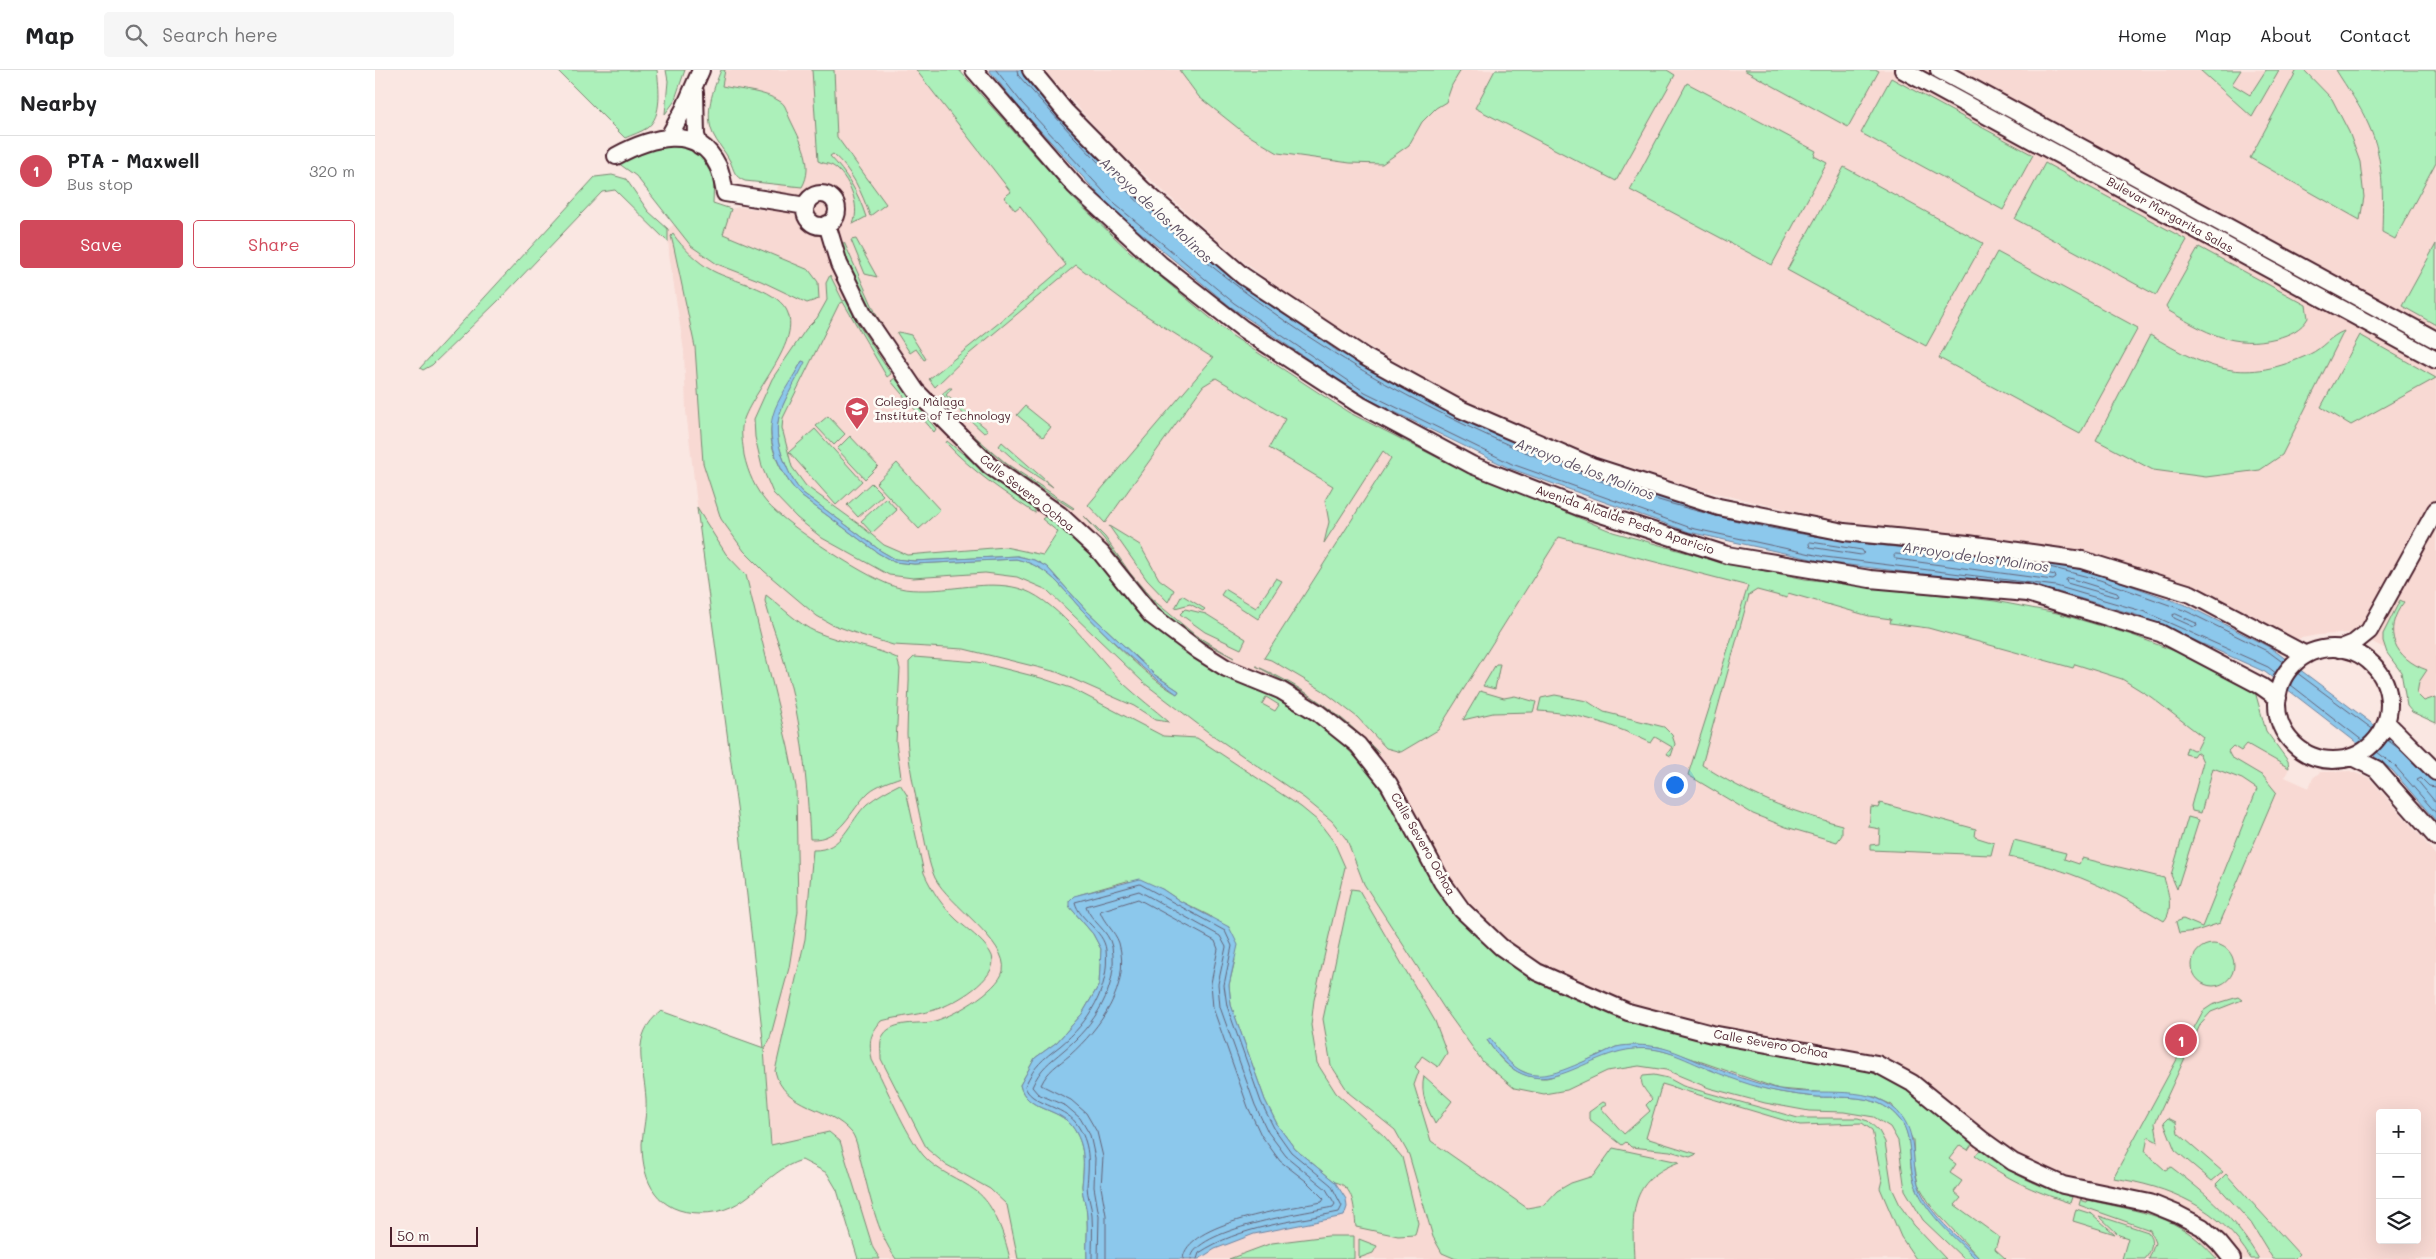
<!DOCTYPE html>
<meta charset="utf-8">
<style>
body{margin:0;font-family:Mali,sans-serif;background:#f6f6f6;color:#202124}
.controls{position:absolute;right:15px;bottom:15px;display:grid;overflow:hidden;border-radius:5px;box-shadow:0 5px 20px #0002}
.controls button{width:45px;height:45px;display:grid;place-items:center;padding:0;border:0;border-bottom:1px solid #e0e0e0;background:#fff;color:#202124;font:25px sans-serif}
.scale{position:absolute;left:15px;bottom:12px;width:88px;box-sizing:border-box;padding-left:5px;border:2px solid #4a1f2b;border-top:0;font-size:14px;line-height:18px;white-space:nowrap;color:#4a1f2b;-webkit-text-stroke:4px #fdfcf7;paint-order:stroke}
.you{position:absolute;left:1299px;top:714px;width:18px;height:18px;margin:-12px;border:4px solid #fff;border-radius:50%;background:#1a73e8;box-shadow:0 0 0 8px #1a73e833}
.badge{display:grid;place-items:center;width:32px;height:32px;border-radius:50%;background:#d1495b;color:#fff;font-size:16px;font-weight:700}
.pin{position:absolute;translate:-50% -50%;border:2px solid #fff;box-shadow:0 1px 5px #0006}
.list{margin:0;padding:0;list-style:none}
h2{display:flex;justify-content:space-between;align-items:center;height:65px;margin:0;padding:0 20px;font-size:21px}
h2 small{font-size:16px;font-weight:400;color:#757577}
.list li{display:grid;grid-template-columns:32px 1fr auto;gap:15px;align-items:center;box-sizing:border-box;height:70px;padding:0 20px;border-top:1px solid #e0e0e0}
.list b{display:block;font-size:19px;white-space:nowrap}
.list p{margin:0;font-size:16px;white-space:nowrap;color:#757577}
.list em{font-size:16px;font-style:normal;color:#757577}
.actions{display:flex;gap:10px;padding:15px 20px}
.actions a{flex:1;padding:11px 0;border:1px solid #d1495b;border-radius:5px;text-align:center;font-size:18px;color:#d1495b}
.actions .main{background:#d1495b;color:#fff}
.icon{flex:none;width:28px;height:28px;fill:none;stroke:currentColor;stroke-width:2;stroke-linecap:round;stroke-linejoin:round}
.map{position:relative;flex:none;width:2061px;height:1189px;overflow:hidden}
header{display:flex;align-items:center;gap:30px;box-sizing:border-box;height:70px;padding:0 25px;background:#fff;border-bottom:1px solid #e0e0e0}
header strong{font-size:24px}
nav{display:flex;gap:28px;margin-inline-start:auto;font-size:18px}
.search{width:350px;height:45px;background:#f6f6f6;display:flex;align-items:center;gap:12px;box-sizing:border-box;padding:0 18px;border-radius:5px;color:#757577;font-size:19px}
main{display:flex}
aside{flex:1;background:#fff}
.map>svg:first-child{display:block}
.built{fill:#f8d9d3;fill-rule:evenodd}
.green{fill:#acf0ba;stroke:#7b8872;fill-rule:evenodd}
.water{fill:#8cc8ec;stroke:#72849f}
.lines{fill:none;stroke-linecap:round;stroke-linejoin:round}
.shore{stroke:#646378;stroke-width:1}
.tertiary-casing{stroke:#4a1f2b;stroke-width:20}
.tertiary{stroke:#fdfcf7;stroke-width:16}
.labels{text-anchor:middle;stroke-width:5;stroke-linejoin:round;paint-order:stroke}
.street-label{font-size:12px;fill:#4a1f2b;stroke:#fdfcf7}
.poi-label{font-size:12px;fill:#4a1f2b;stroke:#fdfcf7;text-anchor:start}
.water-label{font-size:14px;font-style:italic;fill:#5e5265;stroke:#fdfcf7}
</style>
<header>
<strong>Map</strong>
<div class="search"><svg class="icon" aria-label="search" viewBox="0 0 24 24"><circle cx="10" cy="10" r="6"/><path d="M15 15l6 6"/></svg>Search here</div>
<nav><a>Home</a><a>Map</a><a>About</a><a>Contact</a></nav>
</header>
<main>
<aside>
<h2>Nearby<small></small></h2>
<ul class="list">
<li><span class="badge">1</span><div><b>PTA - Maxwell</b><p>Bus stop</p></div><em>320 m</em></li>
</ul>
<div class="actions"><a class="main">Save</a><a>Share</a></div>
</aside>
<div class="map">
<svg width="2061" height="1189" viewBox="0 0 2061 1189">
<rect width="100%" height="100%" fill="#fae7e2"/>
<filter id="ink" filterUnits="userSpaceOnUse"><feTurbulence type="fractalNoise" baseFrequency=".02" numOctaves="2"/><feDisplacementMap in="SourceGraphic" scale="10" xChannelSelector="R" yChannelSelector="G"/><feConvolveMatrix kernelMatrix="1 2 1 2 8 2 1 2 1" color-interpolation-filters="sRGB"/></filter>
<g filter="url(#ink)">
<path class="built" d="M346 0H577L712 175 1099 429 1699 580 1872 674 1914 698 1910 707 1934 718 1938 708 1945 702 1975 701 1994 708 2048 769 2061 786V1189H505L498 1178 465 1071 454 1062 397 1075 389 979 363 745 330 503 311 341 309 281 294 184 293 159 304 151 364 137 399 141 403 115 364 109 338 65 334 52 335 31ZM2005 1043H2042V1170H2005Z
M669 0H1961L1995 57 2004 91 2007 132V162L2020 169 2061 92V174L2027 236 2061 255V635L2037 642 2032 636 2026 602 2011 579 1980 563 1943 565 1921 569 1856 535 1785 507 1704 483 1638 470 1458 450 1314 417 1216 384 1091 332 942 247 857 183 739 77Z"/>
<path class="green" d="M182 0H282C284 17 288 46 272 58 266 62 257 65 250 68Z
M291 0H310L299 32 290 44 293 11Z
M346 0H350L347 16C365 20 390 21 406 32 411 35 412 43 415 49 425 70 440 95 427 117L370 111C359 107 359 100 355 91 350 81 342 73 338 64 329 43 338 20 346 0Z
M437 0H459L462 67 511 134 495 146C487 123 477 100 458 84L455 86C472 104 483 122 491 147L478 154C486 136 474 106 458 96 453 93 448 94 443 91Z
M541 0H584L697 127 754 181 856 265 973 342 1075 394 1238 462 1342 491 1430 509 1620 531 1682 543 1757 565 1810 585 1868 614 1881 625 1891 661 1913 691 1914 698 1872 674 1866 681 1858 676 1853 681 1856 687 1888 706 1901 722 1845 853 1821 861 1804 863 1801 852 1808 849 1827 857 1882 719 1867 709 1838 698 1826 743 1817 741 1816 736 1828 692 1825 685 1821 682 1818 686 1810 684 1812 677 1818 680 1822 679 1828 667 1776 627 1747 609 1700 594 1698 598 1553 558 1515 553 1516 549 1494 546 1413 523 1412 528 1382 520 1374 525 1327 695C1374 725 1413 741 1467 755V765L1462 772 1411 757 1378 744 1313 705 1373 516 1184 467 1063 660 1026 682 1011 678 982 647 947 620 896 590 889 588 1016 388 1008 381 949 473 954 452 950 430 958 416 894 378 910 349 841 308 828 316 730 453 713 435 838 288 756 236 701 195 594 284 560 317 554 309 625 252 691 195 645 136 640 140 629 127 636 122Z
M804 0H1086L1077 15 1071 32 1061 38 1047 52 1034 75 1007 94 975 93 903 83 868 62 824 27Z
M1120 0H1292L1300 5 1241 111 1100 38Z
M1369 0H1502L1504 1 1473 57Z
M1825 0H1866L1857 14 1875 25 1891 0H1904L1877 47Z
M1922 0H1929L1957 29 1974 62 1985 92 1989 127 1985 150 1875 88Z
M1961 0H2061V92L2020 169 2007 162C2008 128 2009 88 1994 56 1986 37 1972 18 1961 0Z
M1516 8 1658 85 1628 140 1486 63Z
M1312 13 1441 81 1439 86 1452 93 1397 195 1255 120Z
M284 74 309 77 326 86 339 109 338 133 356 139 348 164 434 200 443 212 444 229 432 233 386 211 342 194 316 176 261 106 243 93Z
M1670 93 1812 170 1781 225 1640 149Z
M1469 97 1608 173 1551 276 1412 200Z
M237 105 251 109 273 141 293 159V172L240 120 227 122 123 231 57 295 48 300 45 298 220 107Z
M298 164C308 178 323 193 338 201 359 212 398 218 411 239 429 270 377 321 368 352 365 362 368 374 369 385 373 403 380 419 392 433 411 455 498 513 525 518 532 520 542 520 550 520 582 520 618 509 649 520 685 533 722 587 749 614 763 627 779 639 794 652L781 650 759 636 682 602 589 579 518 575 486 565 456 554 442 546 389 501 369 481 346 449 328 393 320 277 299 178 296 166Z
M481 169 502 207 490 204 476 170Z
M469 172 502 246 536 301C523 282 463 190 469 172Z
M2061 174V255L2027 236Z
M1824 177 1931 235 1933 248C1927 259 1914 265 1902 268 1858 279 1830 262 1794 241L1791 236Z
M1622 182 1763 258 1705 364 1564 288Z
M455 205 468 231 471 230 483 254 516 304 512 307 468 232 464 234 408 348 407 358 417 397 431 416 485 455 509 475 532 485 630 477 668 485 683 462 667 449 671 446 678 447C690 457 703 467 713 478 738 506 755 538 784 562 820 591 860 606 901 627 931 642 960 665 983 690 1013 724 1026 755 1047 794 1069 835 1104 874 1144 900 1168 916 1195 926 1223 937 1280 959 1341 975 1402 985 1440 991 1479 993 1515 1010 1546 1025 1571 1052 1597 1074L1593 1080 1585 1075 1574 1089 1581 1094 1575 1103 1587 1111 1579 1122 1586 1128 1580 1135 1624 1167 1620 1179 1631 1189H1605L1556 1136 1543 1114 1539 1093 1538 1070 1517 1035 1500 1027 1404 1019 1284 977 1258 975 1241 977 1187 1002 1170 1006 1156 1005 1142 999 1128 987 1115 969 1112 970C1126 992 1141 1007 1168 1008 1176 1009 1186 1002 1193 1000 1223 988 1251 973 1284 980 1324 989 1365 1015 1405 1022 1417 1024 1431 1026 1443 1027 1474 1028 1505 1023 1526 1051 1540 1069 1531 1096 1541 1116 1553 1142 1581 1169 1601 1189H1589L1548 1150 1530 1120 1523 1071 1515 1057 1499 1047 1469 1042 1434 1041 1390 1033 1334 1018 1291 1000 1264 996 1232 1001 1192 1020 1169 1024 1139 1018 1108 992 1069 938 989 814 972 770 957 751 929 728 833 662 769 613 672 520 642 507 610 503 538 508 514 505 447 468 422 448 398 423 387 397 380 367 379 349 397 309 431 259 442 248 452 230 451 213ZM427 291 429 292C411 333 391 348 410 393 415 405 419 414 428 423L506 481 520 489 539 491 642 486 659 490 672 497 712 541 780 605 804 621 802 624C771 607 734 568 709 542 686 518 676 497 641 489L539 494 519 492 503 483 426 426C410 410 394 382 396 359 396 347 420 303 427 291ZM891 627 904 635 900 641 887 634Z
M1969 261 1907 385 1885 400 1831 407 1778 400 1721 370 1775 265C1834 300 1869 315 1935 284 1948 278 1955 266 1969 261Z
M524 262 536 265 551 289 549 290 541 279 535 283 522 263Z
M1985 265 2061 308 1976 355 1946 337Z
M520 308 561 359 559 362 516 311Z
M574 318H577L571 325 613 360 609 363 567 324Z
M650 336 676 357 668 367 642 345Z
M453 346 470 364 459 375 441 356Z
M582 351 632 394 699 438 698 439C656 413 617 387 582 351Z
M440 359 487 411 461 435 414 382Z
M475 366 503 396 490 409 462 379Z
M572 371 628 416 660 437V443C628 422 597 401 571 373Z
M627 372 678 417 645 395 624 376Z
M522 393 565 440 544 459 501 413Z
M496 413 508 425 483 447 472 435Z
M511 428 522 440 497 463 486 451Z
M322 438 351 484 371 505 413 677 421 717 423 841 414 898 394 972 389 979 396 1075 454 1062 465 1071 498 1178 505 1189H483L462 1120 452 1103 427 1090C387 1102 374 1144 325 1143 283 1143 267 1113 267 1074 268 1059 272 1044 271 1029 269 994 254 967 286 941L389 978 363 745Z
M709 446 730 467 755 503 777 529 820 565 859 588 820 567 791 545 766 519 729 469Z
M734 456 765 475 784 509 799 520 793 532 772 510Z
M901 508 907 511 883 549 846 525 850 519 881 538Z
M391 525C407 537 423 554 441 562 467 573 496 576 522 588L525 599 521 672 526 707C515 711 502 715 494 722 475 740 466 771 435 769 432 711 427 654 411 598 405 575 396 554 390 531Z
M807 525 830 539 828 541 815 534 800 538Z
M2025 530 2029 532C2006 561 2020 589 2052 600L2044 612 2042 624 2049 631 2061 627V653L2037 642 2032 636 2026 602 2012 583 2008 571V564Z
M810 539 831 544 871 569 866 579 830 562 805 544Z
M539 587 603 592 666 608 696 618 788 666 822 668 926 737 943 751 959 772 970 797 939 930 936 955 942 993 961 1023 1009 1066 1027 1087 1043 1153 1040 1165 1023 1166 981 1157C979 1140 980 1116 960 1112L920 1079 903 1056 890 1030 856 935 854 915 860 890 835 846 805 831 787 819 752 811 703 825 694 836 718 864 726 879 724 915 707 944 682 972 660 988 645 1015C651 1041 683 1037 697 1056 711 1075 709 1094 707 1116 707 1126 712 1136 712 1146 713 1160 711 1175 712 1189H643L632 1135 615 1119 570 1094 552 1079 506 989C506 981 504 971 509 964 518 951 543 954 556 952 575 948 623 921 628 901 634 872 573 834 560 808 553 793 551 774 547 757 541 727 533 695 532 664 532 640 535 616 534 592Z
M1121 594H1125L1120 619 1108 616Z
M881 596C929 617 968 646 1004 683L936 626Z
M1105 621 1129 628 1140 626 1161 632 1158 642 1118 643 1088 650Z
M1180 625 1212 631 1229 642 1289 657 1297 665 1300 674 1296 686 1292 684 1297 677 1280 667 1276 673C1239 655 1204 643 1163 641L1166 628Z
M525 714 532 725 549 803C557 821 568 837 582 850 593 860 607 869 615 882 630 904 584 931 565 938 546 945 526 946 506 951 494 966 494 972 497 990 511 1016 530 1063 548 1085 562 1102 584 1108 601 1121 620 1135 630 1167 635 1189H521C501 1161 495 1125 486 1092 484 1084 482 1070 477 1063 454 1035 409 1040 400 1001L430 869 438 780C468 781 474 751 492 734 502 726 513 720 525 714Z
M1505 733 1601 759 1600 767 1619 773 1616 785 1495 780V775L1504 774 1505 759 1494 757 1496 737 1503 738Z
M1813 747 1824 750 1802 819 1796 805Z
M1639 770 1691 783 1689 789 1704 794 1707 788 1789 808C1793 821 1799 840 1789 851 1736 819 1695 799 1634 787Z
M976 819 984 820 1060 951 1072 983 1063 997 1047 986 1040 997 1044 1001 1039 1015 1056 1071 1152 1138 1169 1135 1182 1121 1196 1113 1218 1106 1238 1078 1304 1092C1254 1111 1257 1142 1259 1189H1081L1067 1183 1058 1167 1034 1085 1020 1060 974 1023 956 995 948 949Z
M1817 895a21 21 0 1 1 42 0a21 21 0 1 1-42 0Z
M1863 927 1867 930 1836 942 1826 953 1780 1053 1783 1072 1773 1067 1770 1082 1790 1100 1796 1097C1833 1125 1861 1149 1884 1189H1876C1846 1138 1794 1116 1738 1108L1828 941 1837 935Z
M1279 1005 1293 1008 1308 1016 1423 1048H1483L1493 1051 1504 1061 1510 1072 1517 1118 1526 1137 1539 1155 1571 1189H1541L1526 1167 1505 1118 1507 1110 1497 1060 1487 1053 1425 1055 1287 1014 1271 1068 1322 1084 1315 1087 1295 1081 1256 1077 1251 1072 1247 1075 1214 1049V1042L1228 1032 1232 1034 1226 1038 1249 1064 1275 1041 1271 1035 1277 1029C1272 1022 1263 1014 1268 1006Z
M1049 1006 1077 1031 1060 1054C1052 1037 1045 1025 1049 1006Z
M1793 1048 1801 1052 1803 1063 1848 1102 1837 1111 1800 1080 1789 1052Z
M1605 1080C1631 1102 1665 1117 1697 1127L1695 1133C1656 1120 1634 1110 1600 1086Z
M1851 1104 1924 1184 1919 1189H1898L1876 1153 1841 1114Z
M1706 1128 1707 1131 1712 1132 1713 1130C1768 1143 1802 1143 1842 1189H1774L1780 1173 1775 1160 1704 1135Z
M1701 1139 1717 1144 1740 1164 1698 1151Z
M1724 1146 1773 1162C1779 1171 1777 1181 1770 1189H1747L1753 1168 1744 1165Z
M953 1166H979V1189H854L897 1173Z
M984 1169 1002 1176 998 1183 984 1188Z"/>
<path class="water" d="M614 0H645L729 93 831 185 962 281 1039 324 1102 355 1170 385 1236 410 1308 432 1668 490 1726 505 1813 536 1896 578 2039 685 2061 708V751L2017 700 1890 602 1768 547 1680 521 1450 492 1314 462 1134 398 987 326 856 237 737 139 643 36Z
M427 291 430 292C411 333 391 348 410 393 415 405 419 414 428 423L506 481 520 489 539 491 642 486 659 490 672 497 712 541 780 605 804 621 802 624C769 601 737 572 709 542 686 518 676 497 641 489L539 494 519 492 503 483 426 426C407 407 390 373 398 345 402 329 419 307 427 291Z
M765 809 787 819 805 831 854 857 863 875 854 915 856 935 890 1030 903 1056 920 1079 960 1112 971 1129 972 1137 969 1146 879 1164 840 1179 824 1189H712C711 1175 713 1161 712 1146 712 1136 707 1126 707 1116 709 1094 711 1075 697 1056 683 1037 651 1041 645 1015L660 988 682 972 707 944 724 915 726 879 718 864 694 836V831L699 826Z
M1115 968C1149 1018 1167 1010 1217 988 1225 985 1233 980 1241 977 1254 974 1270 975 1283 977 1299 980 1314 988 1329 994 1353 1003 1379 1013 1404 1019 1444 1028 1501 1010 1528 1048 1542 1068 1536 1092 1543 1114 1553 1144 1583 1167 1605 1189H1601C1579 1167 1553 1146 1541 1117 1532 1096 1539 1069 1526 1051 1505 1023 1473 1028 1443 1027 1430 1026 1417 1024 1405 1022 1381 1018 1349 1006 1326 996 1312 990 1298 983 1283 980 1212 966 1168 1056 1112 970Z"/>
<g class="lines">
<path class="shore" d="M621 0 647 33 741 135 859 233 990 322 1137 394 1316 458 1450 487 1681 516 1770 542 1893 597 2020 696 2061 743
M642 0 643 5C688 56 733 105 783 150 962 314 1213 433 1453 468
M1436 472 1487 480 1489 483 1486 485 1435 477 1434 474Z
M1483 473 1609 486 1667 495 1725 510 1811 541 1894 582 2027 681
M1521 484C1574 488 1628 492 1680 505L1681 508 1678 510 1521 489 1519 486Z
M1694 508 1742 523 1744 526 1741 527 1692 513 1691 510Z
M1801 544 1821 553 1822 556 1819 557 1799 548 1798 545Z
M2061 717 2054 716 2046 708 2042 710 2061 733
M717 1189C717 1175 718 1161 717 1146 717 1136 712 1126 712 1116 714 1092 716 1074 701 1053 689 1036 654 1034 650 1016 660 995 667 990 685 976 714 952 735 918 731 880 729 860 704 850 700 832L765 814 850 861 857 876 849 915 852 936 886 1032 899 1058 916 1082 956 1115 967 1136 964 1142C917 1152 865 1156 824 1183L822 1189
M723 1189 724 1146 719 1117 720 1088 715 1065 705 1048 691 1036 663 1024 657 1017C666 997 674 993 689 980 719 955 744 918 737 877 734 860 715 851 711 836L764 821 845 866 851 877 843 914 845 937 880 1035 893 1062 911 1086 951 1119 960 1134 958 1137C933 1142 818 1159 816 1189
M731 1189V1145L726 1117 728 1087 722 1062 711 1043 696 1030 666 1015C673 1000 683 995 695 985 725 958 756 916 744 873 740 861 728 852 725 841L763 829 840 871 843 879 836 913 838 938 873 1037 886 1065 905 1091 931 1111 949 1129 947 1132C917 1138 810 1152 808 1189"/>
<defs>
<path id="tertiary" d="M599 0 700 116 785 194 868 259 985 335 1097 395 1204 437 1352 485 1495 509 1652 523 1785 563 1886 616 1903 628
M656 0 690 41 767 119 868 206 990 287 1085 339 1217 396 1344 437 1469 462 1593 474 1707 490 1816 524 1931 585
M1528 0 2061 290
M1564 0 2061 270
M320 22 321 66 325 76
M293 68 309 39 326 0
M241 86C274 68 322 52 343 96 347 104 348 115 350 123L431 136
M430 140a16 16 0 1 1 32 0a16 16 0 1 1-32 0Z
M452 154 464 194 488 243 541 321 615 396 685 445 726 483 776 545 824 581 851 598 905 620 943 643 983 675 1014 714 1067 812 1087 840 1126 877 1162 902 1253 942 1337 964 1502 994 1537 1013 1606 1069 1638 1092 1688 1115 1775 1133 1802 1144 1827 1157 1844 1173 1857 1189
M1902 634a56 56 0 1 1 112 0a56 56 0 1 1-112 0Z
M1964 579 1979 573 1994 561 2061 440
M2012 653 2061 702
M1977 687 2001 699 2061 767"/>
</defs>
<use href="#tertiary" class="tertiary-casing"/>
<use href="#tertiary" class="tertiary"/>
</g>
</g>
<defs>
<symbol id="school-pin" viewBox="-11 -11 22 30"><path d="M0 17L-7.5 6A9.5 9.5 0 1 1 7.5 6Z" fill="#d1495b" stroke="#fdfcf7"/><path d="M0-5L7-2L0 1L-7-2ZM-4 1L0 2.5L4 1V4Q0 6-4 4Z" fill="#fff"/></symbol>
</defs>
<g fill-rule="evenodd">
<use href="#school-pin" x="468" y="325" width="28" height="38"/>
</g>
<g class="labels">
<g class="street-label">
<text transform="translate(1795 145) rotate(29)" y="4">Bulevar Margarita Salas</text>
<text transform="translate(652 423) rotate(38)" y="4">Calle Severo Ochoa</text>
<text transform="translate(1250 450) rotate(19)" y="4">Avenida Alcalde Pedro Aparicio</text>
<text transform="translate(1048 774) rotate(60)" y="4">Calle Severo Ochoa</text>
<text transform="translate(1396 974) rotate(10)" y="4">Calle Severo Ochoa</text>
</g>
<g class="poi-label">
<text x="500" y="336">Colegio Málaga<tspan x="500" dy="14">Institute of Technology</tspan></text>
</g>
<g class="water-label">
<text transform="translate(781 140) rotate(43)" y="5">Arroyo de los Molinos</text>
<text transform="translate(1210 399) rotate(21)" y="5">Arroyo de los Molinos</text>
<text transform="translate(1601 487) rotate(8)" y="5">Arroyo de los Molinos</text>
</g>
</g>
</svg>
<div class="controls">
<button>+</button>
<button>−</button>
<button><svg class="icon" aria-label="layers" viewBox="0 0 24 24"><path d="M12 4l9 5-9 5-9-5zM3 14l9 5 9-5"/></svg></button>
</div>
<div class="scale">50 m</div>
<div class="you"></div>
<div class="pin badge" style="left:1806px;top:970px">1</div>
</div>
</main>
